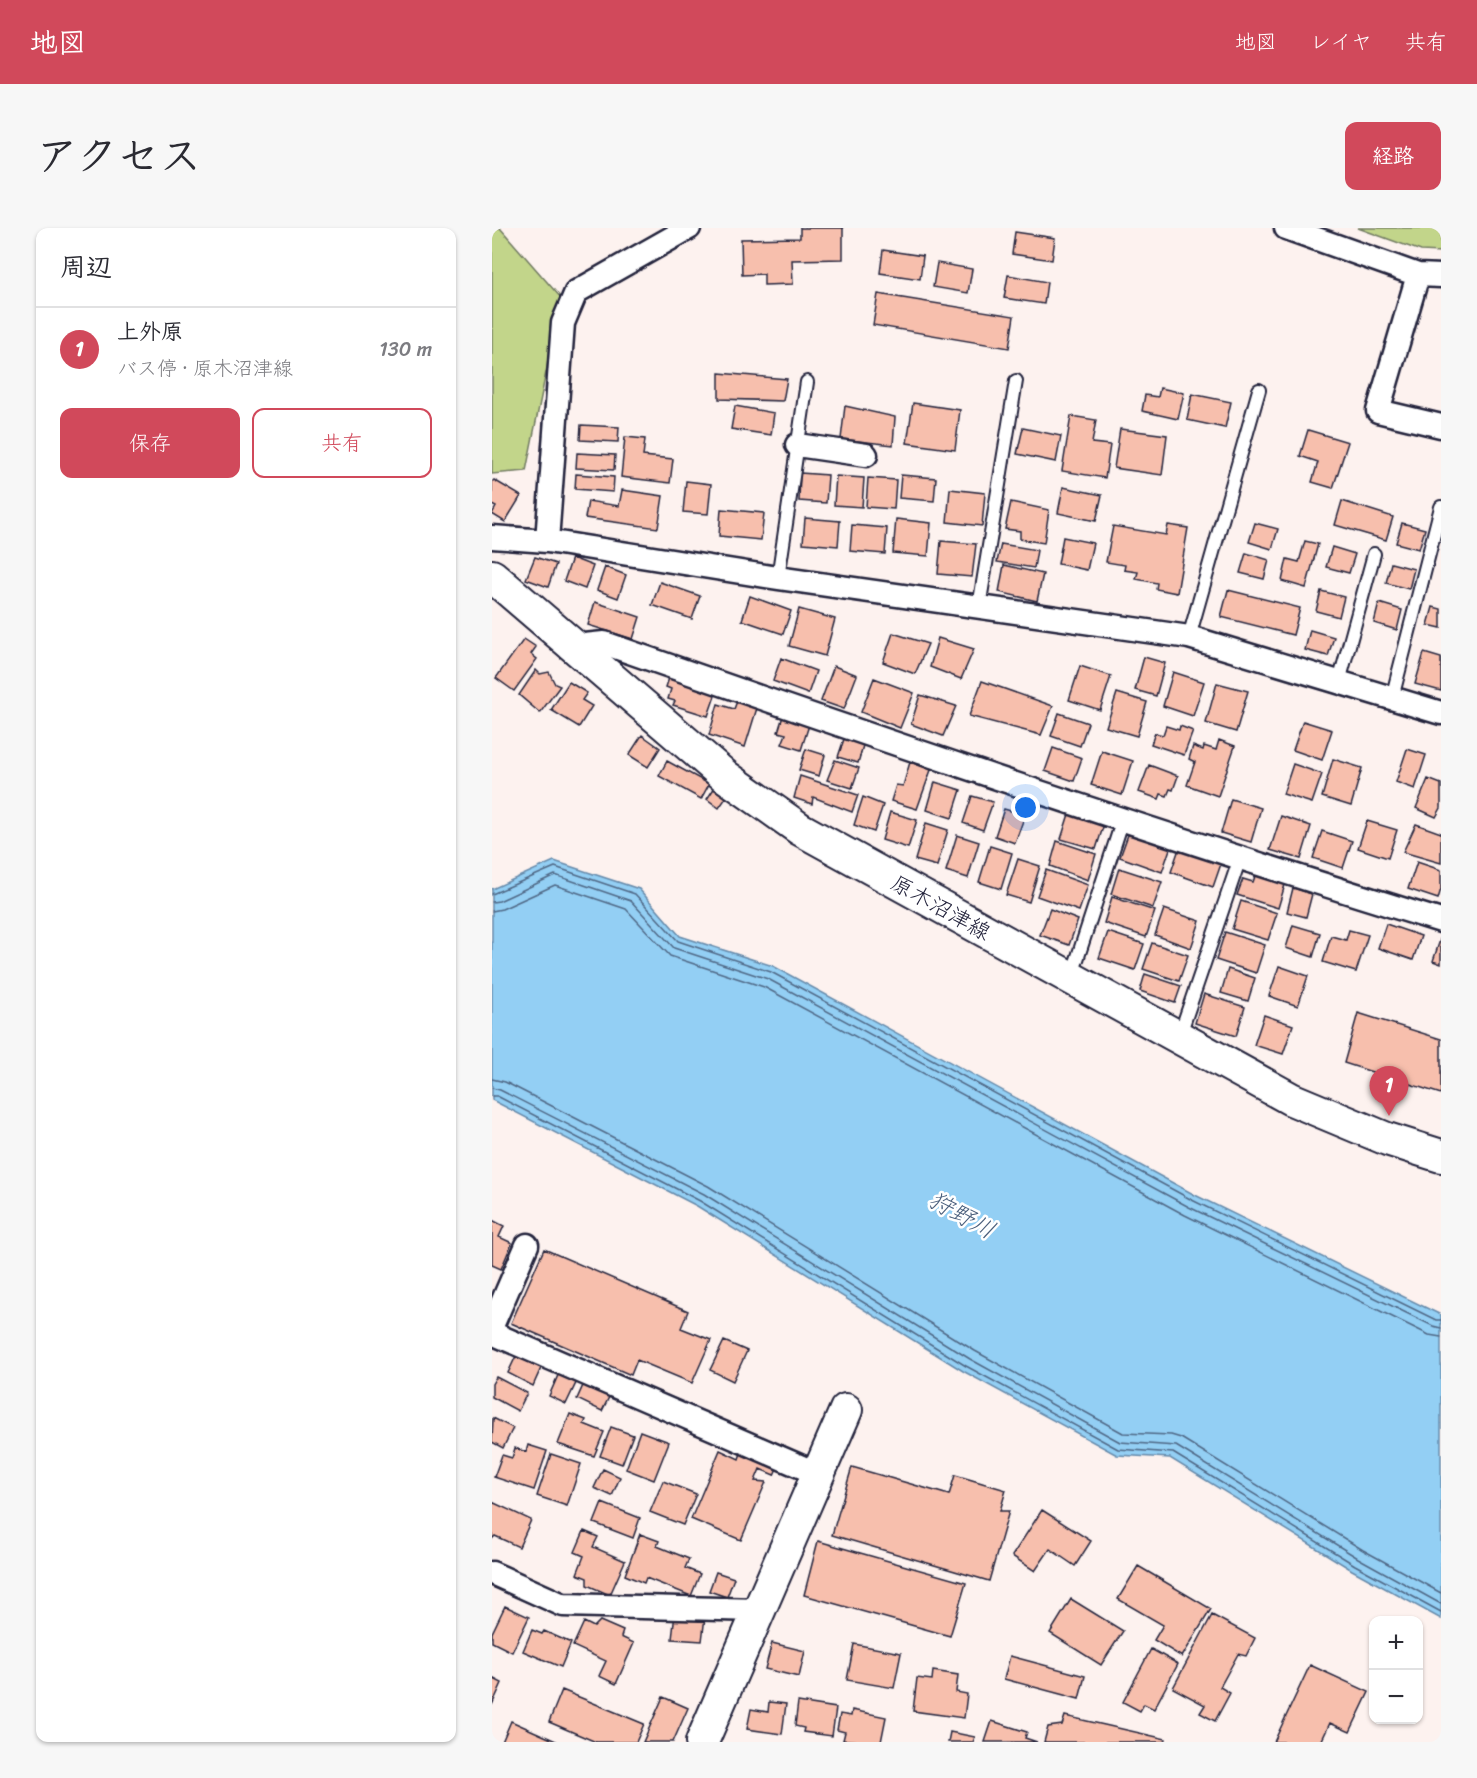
<!DOCTYPE html>
<html lang="ja">
<meta charset="utf-8">
<style>
body{margin:0;font-family:Sriracha,"Klee One",sans-serif;background:#f7f7f7;color:#2b2b33}
.controls{position:absolute;right:18px;bottom:18px;display:grid;overflow:hidden;border-radius:12px;box-shadow:0 2px 4px #0004}
.controls button{width:54px;height:54px;display:grid;place-items:center;padding:0;border:0;border-bottom:2px solid #e1e1e2;background:#fff;color:#2b2b33;font:30px sans-serif}
.you{position:absolute;left:534px;top:580px;width:21px;height:21px;margin:-15px;border:4px solid #fff;border-radius:50%;background:#1a73e8;box-shadow:0 0 0 9px #1a73e833}
.badge{display:grid;place-items:center;width:39px;height:39px;border-radius:50%;background:#d1495b;color:#fff;font-size:20px;font-weight:700}
.pin{position:absolute;translate:-50% -50px;filter:drop-shadow(0 2px 3px #0008)}
.pin::after{content:'';position:absolute;top:32px;width:21px;height:18px;background:inherit;clip-path:polygon(0 0,100% 0,50% 100%)}
.list{margin:0;padding:0;list-style:none}
h2{display:flex;justify-content:space-between;align-items:center;height:78px;margin:0;padding:0 24px;font-size:26px}
h2 small{font-size:20px;font-weight:400;color:#7c7c81}
.list li{display:grid;grid-template-columns:39px 1fr auto;gap:18px;align-items:center;box-sizing:border-box;height:84px;padding:0 24px;border-top:2px solid #e1e1e2}
.list b{display:block;font-size:22px;white-space:nowrap}
.list p{margin:0;font-size:20px;white-space:nowrap;color:#7c7c81}
.list em{font-size:20px;font-style:normal;color:#7c7c81}
.actions{display:flex;gap:12px;padding:18px 24px}
.actions a{flex:1;padding:14px 0;border:2px solid #d1495b;border-radius:12px;text-align:center;font-size:21px;color:#d1495b}
.actions .main{background:#d1495b;color:#fff}
.map{position:relative;flex:none;width:949px;height:1514px;overflow:hidden;border-radius:12px}
header{display:flex;align-items:center;gap:36px;box-sizing:border-box;height:84px;padding:0 30px;background:#d1495b;color:#fff}
header strong{font-size:28px}
nav{display:flex;gap:33px;margin-inline-start:auto;font-size:21px}
.intro{display:flex;align-items:center;justify-content:space-between;box-sizing:border-box;height:144px;padding:0 36px}
h1{margin:0;font-size:42px}
.button{padding:15px 27px;border-radius:12px;background:#d1495b;color:#fff;font-size:21px;font-weight:700}
main{display:flex;gap:36px;padding:0 36px}
aside{flex:1;background:#fff;border-radius:12px;box-shadow:0 2px 4px #0004}
.map>svg:first-child{display:block}
.green{fill:#c2d58a;stroke:#727c62;stroke-width:1.5}
.water{fill:#93cff4;stroke:#668aaa;stroke-width:1.5}
.lines{fill:none;stroke-linecap:round;stroke-linejoin:round}
.shore{stroke:#4f6785;stroke-width:1.5}
.building{fill:#f7bfad;stroke:#22223b;stroke-width:1.5}
.lane-casing{stroke:#22223b;stroke-width:16}
.street-casing{stroke:#22223b;stroke-width:27}
.secondary-casing{stroke:#22223b;stroke-width:36}
.lane{stroke:#fff;stroke-width:12}
.street{stroke:#fff;stroke-width:22}
.secondary{stroke:#fff;stroke-width:32}
.labels{text-anchor:middle;stroke-width:5;stroke-linejoin:round;paint-order:stroke}
.street-label{font-size:22px;fill:#22223b;stroke:#fff}
.water-label{font-size:24px;font-style:italic;fill:#4a5f7c;stroke:#fff}
</style>
<header>
<strong>地図</strong>
<nav><a>地図</a><a>レイヤ</a><a>共有</a></nav>
</header>
<div class="intro"><h1>アクセス</h1><a class="button">経路</a></div>
<main>
<aside>
<h2>周辺<small></small></h2>
<ul class="list">
<li><span class="badge">1</span><div><b>上外原</b><p>バス停 · 原木沼津線</p></div><em>130 m</em></li>
</ul>
<div class="actions"><a class="main">保存</a><a>共有</a></div>
</aside>
<div class="map">
<svg width="949" height="1514" viewBox="0 0 949 1514">
<rect width="100%" height="100%" fill="#fdf2ef"/>
<filter id="ink" filterUnits="userSpaceOnUse"><feTurbulence type="fractalNoise" baseFrequency=".0167" numOctaves="2"/><feDisplacementMap in="SourceGraphic" scale="12" xChannelSelector="R" yChannelSelector="G"/><feConvolveMatrix kernelMatrix="1 2 1 2 8 2 1 2 1" color-interpolation-filters="sRGB"/></filter>
<g filter="url(#ink)">
<path class="green" d="M0 0H8L69 70 34 243 0 246Z
M866 0H949V24L929 23Z"/>
<path class="water" d="M62 633 147 661 188 708 281 738 703 967 949 1087V1391L860 1342 678 1230 625 1227 471 1143 205 978 0 872V661Z"/>
<g class="lines">
<path class="shore" d="M0 666 63 639 143 666 186 713 279 744 700 972 944 1092H949
M0 674 7 673 63 647 139 673 182 720 276 751 697 979 941 1098 949 1100
M0 683 10 681 63 657 134 681 178 728 272 759 693 987 937 1107 949 1109
M0 851 13 854 216 958 483 1123 631 1205 679 1207 689 1210 871 1322 949 1365
M0 860 8 862 212 966 478 1131 628 1214 684 1218 866 1330 949 1376
M0 868H5L208 973 474 1138 626 1221 681 1225 863 1337 949 1384"/>
</g>
<path class="building" d="M308 0H351V31L300 32 301 56 272 57V46L250 47 249 11 308 10Z
M523 4 563 10 560 32 520 26Z
M391 22 431 28 428 51 388 45Z
M445 35 480 41 476 65 441 59Z
M516 47 555 54 552 76 512 70Z
M386 66 522 88 517 120 381 97Z
M227 145 295 151 291 173 227 171Z
M668 160 692 165 686 191 650 183 653 167 666 169Z
M700 166 739 174 733 200 695 192Z
M421 175 468 182 463 222 415 215Z
M243 178 282 185 279 207 239 201Z
M353 178 403 189 401 217 349 211Z
M579 188 604 192 600 215 618 217 613 250 570 243Z
M89 197 127 199 126 214 88 212Z
M531 200 569 208 564 234 525 226Z
M628 201 675 207 670 247 622 240Z
M816 202 856 214 841 260 820 254 826 234 808 228Z
M133 209 153 211 151 228 181 231 178 255 129 249Z
M85 225 123 227 122 242 84 240Z
M308 245 336 247 334 275 307 273Z
M84 246 122 249 121 264 83 261Z
M409 247 444 250 442 273 407 270Z
M344 248 372 250 370 279 342 277Z
M376 250 404 252 402 281 374 279Z
M2 252 29 268 13 294 0 286 4 279 0 277V254Z
M194 253 219 256 216 286 191 284Z
M571 259 610 267 604 293 566 285Z
M458 261 493 265 490 298 455 294Z
M130 262 171 268 166 300 93 290 96 273 127 278Z
M850 273 901 289 894 312 843 297Z
M519 274 557 282 552 315 528 311V303L513 301Z
M229 281 272 285 269 312 227 308Z
M313 290 348 293 346 318 311 315Z
M404 291 439 295 436 328 401 325Z
M763 295 786 301 780 321 757 314Z
M910 295 933 301 927 321 904 315Z
M360 297 395 300 393 326 358 323Z
M676 297 696 300 685 365 664 361 665 355 644 351 646 344 632 342 633 337 614 334 621 298 674 307Z
M571 309 601 315 595 342 566 336Z
M449 313 484 316 480 349 446 346Z
M813 313 826 316 814 360 790 353 795 331 807 334Z
M509 316 545 322 542 340 505 334Z
M840 319 863 326 857 345 834 339Z
M754 325 777 332 772 351 748 345Z
M43 329 64 336 56 359 34 351Z
M80 330 101 338 93 361 72 353Z
M899 335 922 341 917 361 894 355Z
M512 337 551 346 545 373 507 364Z
M113 339 134 347 126 370 105 362Z
M168 354 208 368 200 391 160 377Z
M736 362 808 380 801 407 729 389Z
M829 363 852 369 847 389 824 383Z
M258 368 299 383 291 406 250 392Z
M103 374 148 389 141 411 96 397Z
M887 375 910 382 905 402 882 395Z
M941 379 949 381V400L936 397Z
M307 381 343 391 333 428 297 418Z
M818 402 842 409 836 428 813 422Z
M401 405 436 416 423 446 391 434Z
M446 410 482 421 469 451 438 439Z
M32 411 44 419 39 426 45 431 22 463 4 450Z
M932 425 949 430V463L923 456Z
M652 429 673 435 664 468 643 462Z
M289 430 324 443 316 466 281 453Z
M342 438 365 447 352 481 329 473Z
M588 438 619 448 608 482 577 472Z
M44 442 48 446 57 444 63 456 68 458 48 485 27 467Z
M681 444 712 454 701 488 671 478Z
M177 450 224 465 216 488 181 477 183 473 176 471 179 461 174 459Z
M382 450 422 465 408 500 369 484Z
M490 453 561 478 549 507 477 488Z
M77 454 95 465 90 472 100 478 87 499 59 482Z
M725 455 756 463 744 504 714 495Z
M625 465 655 474 645 508 614 499Z
M428 467 464 478 451 508 419 496Z
M245 473 265 480 253 519 217 507 226 476 242 481Z
M567 485 596 495 588 518 559 508Z
M291 488 317 497 309 522 290 516 294 506 286 504Z
M811 493 840 502 830 532 801 522Z
M674 498 687 502 688 498 701 503 692 527 659 516 663 505 671 507Z
M150 507 168 520 156 539 137 527Z
M353 508 372 514 366 535 346 529Z
M727 512 743 518 726 568 695 557 703 534 697 531 701 518 711 522 712 518 724 522Z
M561 520 590 530 582 553 553 543Z
M314 521 333 527 327 548 307 542Z
M915 521 934 527 923 561 904 554Z
M610 523 641 533 630 567 599 557Z
M841 531 870 540 859 578 830 569Z
M343 532 367 540 360 560 335 552Z
M175 533 217 556 209 571 167 548Z
M418 534 439 542 425 581 399 573 404 557 411 558Z
M801 536 830 546 820 575 791 566Z
M657 537 686 548 681 562 678 561 675 568 669 566 667 571 647 564Z
M308 548 366 567 360 584 321 569 320 576 302 570Z
M936 551 949 556V580L944 589 924 580Z
M443 554 469 562 460 590 435 582Z
M223 559 236 567 227 580 215 571Z
M480 568 501 574 491 602 471 595Z
M371 569 391 577 382 604 362 597Z
M739 571 769 580 759 614 729 605Z
M512 581 533 587 523 615 503 608Z
M398 584 425 592 416 620 390 612Z
M577 586 612 596 604 621 569 611Z
M789 588 819 598 809 631 778 622Z
M875 593 905 602 896 630 866 620Z
M434 595 456 602 445 638 423 632Z
M924 596 949 605V635L911 624Z
M830 603 860 613 851 640 821 630Z
M637 604 679 618 670 644 628 629Z
M465 607 487 614 476 650 454 643Z
M565 613 604 626 596 652 558 638Z
M498 618 520 625 509 661 487 654Z
M688 618 730 633 721 659 679 644Z
M526 631 548 638 537 674 514 667Z
M925 634 949 642V661L946 671 916 661Z
M627 640 670 654 661 680 619 666Z
M766 640 795 650 786 680 745 667 751 651 761 654Z
M554 642 596 657 587 683 545 668Z
M801 660 820 666 814 689 795 684Z
M620 669 663 683 654 709 612 695Z
M749 673 785 685 776 712 740 701Z
M558 681 586 692 577 717 548 707Z
M672 681 708 693 699 720 663 707Z
M894 696 929 708 921 732 886 720Z
M801 697 828 705 821 729 794 720Z
M857 702 876 707 864 744 831 734 839 708 854 712Z
M616 704 652 716 643 742 607 730Z
M733 704 773 717 764 745 724 732Z
M949 709V736L941 733Z
M660 715 696 727 687 753 651 741Z
M787 738 816 748 806 778 777 768Z
M736 741 763 750 756 773 729 765Z
M653 746 689 758 683 775 648 763Z
M712 766 753 779 744 808 703 795Z
M866 785 949 811V866L852 835Z
M772 787 801 797 791 826 762 817Z
M0 992 12 998 7 1009 20 1015 9 1041 0 1037Z
M52 1021 196 1083 189 1100 219 1112 200 1155 145 1132 139 1147 19 1095Z
M232 1113 255 1123 241 1153 218 1142Z
M24 1128 49 1140 41 1158 16 1145Z
M67 1145 85 1153 74 1176 57 1168Z
M4 1149 35 1165 26 1183 0 1169V1156Z
M93 1153 119 1165 110 1183 85 1171Z
M78 1186 94 1192 92 1196 112 1204 102 1228 66 1216Z
M1 1190 21 1200 11 1220 0 1214Z
M119 1199 141 1207 130 1236 108 1228Z
M148 1203 177 1214 162 1252 134 1241Z
M36 1217 55 1223 42 1262 2 1249 10 1227 20 1230 23 1220 34 1224Z
M228 1222 247 1231 250 1222 286 1238 282 1247 268 1241 263 1253 274 1254 249 1312 199 1291Z
M59 1226 89 1236 75 1278 45 1268Z
M360 1239 457 1267 463 1247 514 1262 508 1283H517L497 1353 340 1307Z
M111 1241 128 1249 120 1268 102 1260Z
M171 1253 204 1266 191 1297 158 1284Z
M0 1274 39 1292 27 1319 3 1308 0 1311Z
M110 1275 148 1290 141 1310 102 1295Z
M550 1282 599 1313 583 1338 558 1321 543 1343 520 1328Z
M92 1303 106 1309 101 1319 133 1333 118 1367 95 1357V1350L85 1346 92 1328 83 1324Z
M148 1306 167 1313 165 1318 197 1331 193 1340 208 1346 199 1368 154 1350 152 1355 133 1347Z
M326 1313 474 1355 458 1408 312 1367Z
M646 1338 719 1381 690 1429 662 1412 671 1397 626 1371Z
M224 1344 242 1350 235 1369 217 1363Z
M579 1371 631 1403 609 1437 558 1405Z
M13 1378 37 1389 20 1424 0 1414V1405Z
M183 1386 213 1389 210 1413 180 1411Z
M720 1387 763 1410 754 1428 746 1426 728 1459 738 1465 723 1493 708 1485 713 1477 681 1460Z
M108 1393 131 1403 129 1409 142 1415 124 1456 107 1448 114 1433 81 1418 92 1394 102 1399Z
M40 1402 50 1406 52 1403 79 1415 69 1439 31 1423Z
M280 1415 313 1423 307 1449 273 1441Z
M362 1416 409 1425 402 1460 355 1452Z
M659 1421 686 1436 662 1481 652 1476 648 1483 631 1474Z
M518 1428 593 1448 587 1471 512 1451Z
M818 1437 877 1464 858 1504 838 1495 829 1514H782Z
M441 1443 466 1447 464 1464 475 1466 472 1490 421 1483 425 1450 440 1452Z
M0 1450 10 1455 0 1477Z
M70 1462 152 1496 144 1514H104L57 1494Z
M171 1469 196 1480 181 1514H151Z
M277 1474 294 1476 290 1506 255 1501 259 1481 276 1484Z
M306 1474 344 1480 340 1508 311 1504 312 1500 303 1498Z
M360 1482 394 1489 389 1514 351 1512 353 1504 345 1502 348 1486 359 1488Z
M573 1488 674 1511 673 1514H552L556 1499 570 1497Z
M19 1493 66 1514H10Z
M500 1493 535 1504 533 1510 545 1514H493Z
M458 1504 483 1509 481 1514H456Z"/>
<g class="lines">
<defs>
<path id="lane" d="M286 350 315 154
M487 379 524 153
M697 409 767 162
M847 454 882 326
M900 470 949 279
M579 750 631 591
M687 809 748 630"/>
<path id="street" d="M794 0 926 47 949 48
M926 47 886 183 949 198
M305 217 374 227
M0 309 55 313 286 350 697 409 949 485
M55 313 71 95 84 64 197 0
M83 418 112 415C389 512 668 607 949 693
M0 1098 35 1017
M0 1105 326 1246
M0 1345 71 1377 267 1382"/>
<path id="secondary" d="M0 348 233 548 308 601 799 871 895 911 949 928
M210 1514 354 1182"/>
</defs>
<use href="#lane" class="lane-casing"/>
<use href="#street" class="street-casing"/>
<use href="#secondary" class="secondary-casing"/>
<use href="#lane" class="lane"/>
<use href="#street" class="street"/>
<use href="#secondary" class="secondary"/>
</g>
</g>
<g class="labels">
<g class="street-label">
<text transform="translate(449 679) rotate(29)" y="8">原木沼津線</text>
</g>
<g class="water-label">
<text transform="translate(470 987) rotate(29)" y="8">狩野川</text>
</g>
</g>
</svg>
<div class="controls">
<button>+</button>
<button>−</button>
</div>
<div class="you"></div>
<div class="pin badge" style="left:897px;top:888px">1</div>
</div>
</main>
